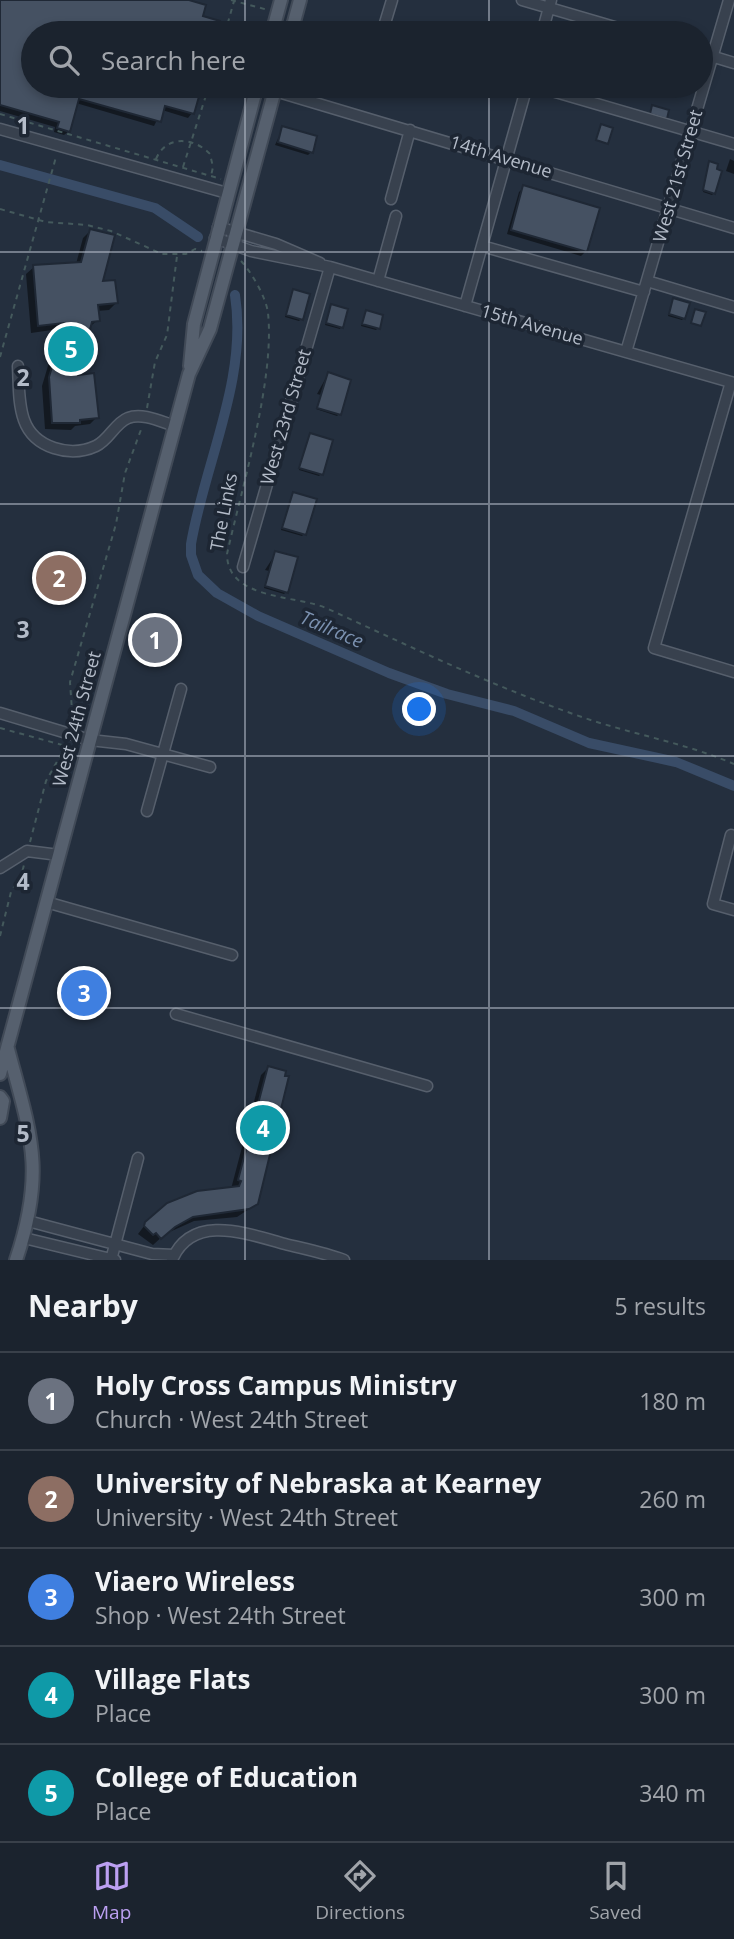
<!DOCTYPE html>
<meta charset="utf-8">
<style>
body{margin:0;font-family:"Open Sans",sans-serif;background:#242b36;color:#f1f3f6}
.you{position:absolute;left:420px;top:710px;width:24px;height:24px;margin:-18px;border:5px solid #fff;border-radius:50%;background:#1a73e8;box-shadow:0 0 0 10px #1a73e833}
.badge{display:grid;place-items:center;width:46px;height:46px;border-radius:50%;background:#bca0f2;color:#fff;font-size:23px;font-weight:700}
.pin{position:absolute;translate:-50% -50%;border:4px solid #fff;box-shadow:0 2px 7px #0006}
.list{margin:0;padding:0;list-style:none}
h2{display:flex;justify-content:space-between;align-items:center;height:91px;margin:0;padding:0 28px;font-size:30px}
h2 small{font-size:23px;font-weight:400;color:#a0a4aa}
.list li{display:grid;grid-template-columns:46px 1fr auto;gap:21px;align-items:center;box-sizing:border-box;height:98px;padding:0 28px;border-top:2px solid #39404a}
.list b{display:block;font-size:26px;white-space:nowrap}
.list p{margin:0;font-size:23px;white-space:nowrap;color:#a0a4aa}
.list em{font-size:23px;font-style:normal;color:#a0a4aa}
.icon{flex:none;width:38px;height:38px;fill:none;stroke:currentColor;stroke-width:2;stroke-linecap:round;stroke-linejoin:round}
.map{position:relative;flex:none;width:734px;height:1260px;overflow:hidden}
.search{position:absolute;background:#1b232e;box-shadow:0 4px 10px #0003;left:21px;right:21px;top:21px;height:77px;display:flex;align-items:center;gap:18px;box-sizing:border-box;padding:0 24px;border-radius:38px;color:#a0a4aa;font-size:26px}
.sheet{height:581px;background:#1b232e}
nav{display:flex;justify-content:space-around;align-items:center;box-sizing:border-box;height:98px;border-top:2px solid #39404a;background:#1b232e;font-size:19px;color:#a0a4aa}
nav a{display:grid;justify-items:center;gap:4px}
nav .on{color:#bca0f2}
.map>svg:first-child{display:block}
.shadow{fill:#0007}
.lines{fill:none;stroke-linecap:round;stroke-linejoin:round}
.canal{stroke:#394c67;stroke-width:10}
.building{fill:#455162;stroke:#1f2835;stroke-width:2}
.minor-casing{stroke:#565f6c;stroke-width:13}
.major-casing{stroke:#414a57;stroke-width:16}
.path{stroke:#44595c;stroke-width:2;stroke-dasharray:5 5;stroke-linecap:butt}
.minor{stroke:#38414e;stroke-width:10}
.major{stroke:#56606e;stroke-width:12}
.grid{fill:none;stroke:#b4bcc9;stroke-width:2;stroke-opacity:0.55}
.labels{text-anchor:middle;stroke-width:7;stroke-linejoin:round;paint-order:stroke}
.street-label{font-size:18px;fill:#b4bcc9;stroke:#1d2633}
.water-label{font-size:19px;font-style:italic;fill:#7c92b1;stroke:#1d2633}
.grid-label{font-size:23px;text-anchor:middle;font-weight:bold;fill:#b4bcc9;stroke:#1d2633;stroke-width:7;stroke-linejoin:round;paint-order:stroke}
</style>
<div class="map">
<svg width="734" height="1260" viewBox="0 0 734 1260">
<rect width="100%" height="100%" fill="#242f3e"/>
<path class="shadow" d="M0 0H182L200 17 218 22 215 33H33V86H200L192 113 188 118 162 110 154 126 76 103 69 131 64 135 54 132 55 127 0 111Z
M423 26 428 27 426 33H419Z
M283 128 311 152 308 155 275 145Z
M730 159 734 161V174L726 171Z
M709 163 714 193 712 195 703 192Z
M524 187 586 251 581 256 507 234 519 192Z
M90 231 100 283 116 303 109 310 97 311 98 320 88 328 76 377 97 417 90 424 75 426 71 430 45 429 42 386 59 329 31 333 26 274 34 267 76 264 83 238Z
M292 293 301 319 299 321 285 317Z
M674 300 684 318 682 320 668 316Z
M332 306 341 327 340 329 325 325Z
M366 312 378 328 376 330 361 326Z
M328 374 339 414 337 416 316 409 321 395 317 394Z
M310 435 321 474 319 476 299 470Z
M293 494 304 534 302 536 281 530Z
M276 553 286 592 284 594 264 588 269 571 265 570Z
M80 981 102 987 97 1004 65 995 68 987Z
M268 1068 255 1205 237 1217 194 1221 165 1234 153 1245 138 1234 148 1221 231 1189 261 1075Z"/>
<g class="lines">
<path class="canal" d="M0 165 155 208 198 237
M235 295C248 379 205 462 191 544V555L198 575 217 593 258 616 389 673 447 694 514 711 589 743 676 762 734 786"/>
</g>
<path class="building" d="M0 0H189L206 5 203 16 220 21 217 33H33V86H202L194 114 165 106 161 122 79 99 70 132 57 128 59 122 0 105Z
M652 105 669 110 667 119 650 114Z
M601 124 613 128 608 144 596 140Z
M282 126 317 136 313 153 278 142Z
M709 161 718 164 717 169 722 171 715 194 703 190Z
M523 185 600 208 587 252 511 230Z
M90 229 115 235 103 281 115 280 118 303 98 305 100 321 92 322 78 375 94 373 99 418 80 420V423H52L49 377 65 323 38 326 33 265 81 262Z
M293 289 310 294 303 320 286 315Z
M673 298 690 303 685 319 669 314Z
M331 304 348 309 343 328 326 323Z
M695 309 706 312 701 326 691 323Z
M366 310 383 315 380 329 362 324Z
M328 372 351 380 341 415 317 408Z
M310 433 333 440 323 475 299 468Z
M293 492 317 499 306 535 282 528Z
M275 551 298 557 288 593 265 586Z
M142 626 173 634 168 649 140 650 141 646 137 645Z
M80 982 103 988 98 1006 66 998 69 987Z
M268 1066 286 1071 285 1076H289L258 1204 249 1209 193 1217 175 1227 161 1239 156 1233 153 1235 144 1226 145 1222 167 1203 197 1191 239 1186 241 1181 238 1180Z"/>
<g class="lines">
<defs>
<path id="minor" d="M522 0 635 33
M382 33 392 0
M542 33 551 0
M701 53 734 63
M270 86 275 91 734 228
M535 86 734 144
M0 129 227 193
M391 199 410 130
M218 227 276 244 320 263
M215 238 251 251 330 267 734 383
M482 246 644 292
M378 281 396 216
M647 281 734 307
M465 306 527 86
M626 352 729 0
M18 366C19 384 18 403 24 420 34 448 70 458 96 446 109 440 115 423 128 418 142 412 162 422 175 426
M731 382 654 648 734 672
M243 567 330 267
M0 713 90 740 126 744 210 767
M147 811 181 689
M734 836 731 835 713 904 734 910
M0 868 27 851 59 855
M46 902 232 955
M176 1014 427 1086
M28 1221 152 1254 174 1255
M24 1238 115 1260
M111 1260 138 1158
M172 1260C192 1212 248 1234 285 1244 305 1249 325 1253 344 1260"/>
<path id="major" d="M272 33 281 0
M291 33 300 0
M190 366 194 324 257 86
M8 1049C31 1136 46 1170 16 1260
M0 1074 189 374 210 329 276 86
M0 1097 3 1101 0 1118"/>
</defs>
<use href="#minor" class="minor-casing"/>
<use href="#major" class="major-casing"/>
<path class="path" d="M231 0 268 10
M225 33 234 1
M0 114 221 179
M156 159C166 135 194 137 210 154L213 167 211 176
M183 167 209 86
M0 209 46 222 87 225 111 231 162 254H186L195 249 202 251
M241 261C252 273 266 297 268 313 275 379 242 487 227 554 227 600 296 595 326 608 409 646 490 685 576 715 629 734 683 742 734 764
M0 357 56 157
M147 408 155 362 167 335 177 256
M73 725 70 682 116 524 125 473 142 427
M0 728 66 746
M30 842 46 781 67 744
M0 936 11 892 21 876 24 865"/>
<use href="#minor" class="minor"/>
<use href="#major" class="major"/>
</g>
<path class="grid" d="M245 0V33M489 0V33M245 86V1260M489 86V1260M0 252H734M0 504H734M0 756H734M0 1008H734"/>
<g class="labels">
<g class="street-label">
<text transform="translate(501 157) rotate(17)" y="6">14th Avenue</text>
<text transform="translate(678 176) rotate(-74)" y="6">West 21st Street</text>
<text transform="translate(532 325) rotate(16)" y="6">15th Avenue</text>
<text transform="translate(286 417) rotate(-74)" y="6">West 23rd Street</text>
<text transform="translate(224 512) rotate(-79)" y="6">The Links</text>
<text transform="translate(77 719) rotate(-75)" y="6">West 24th Street</text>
</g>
<g class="water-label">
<text transform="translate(332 629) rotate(23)" y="7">Tailrace</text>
</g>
</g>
<g class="grid-label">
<text x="23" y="134">1</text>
<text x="23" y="386">2</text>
<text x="23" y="638">3</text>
<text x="23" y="890">4</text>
<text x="23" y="1142">5</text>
</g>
</svg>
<div class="you"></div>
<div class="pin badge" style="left:155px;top:640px;background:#6b7280">1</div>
<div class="pin badge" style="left:59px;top:578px;background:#8d6e63">2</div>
<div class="pin badge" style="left:84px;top:993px;background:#3f7fe0">3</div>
<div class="pin badge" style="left:263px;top:1128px;background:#0f9aa8">4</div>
<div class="pin badge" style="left:71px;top:349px;background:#0f9aa8">5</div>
<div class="search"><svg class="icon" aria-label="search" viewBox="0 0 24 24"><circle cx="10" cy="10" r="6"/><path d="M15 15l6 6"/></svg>Search here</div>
</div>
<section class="sheet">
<h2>Nearby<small>5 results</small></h2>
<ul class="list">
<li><span class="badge" style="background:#6b7280">1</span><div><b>Holy Cross Campus Ministry</b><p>Church · West 24th Street</p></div><em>180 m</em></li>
<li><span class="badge" style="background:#8d6e63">2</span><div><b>University of Nebraska at Kearney</b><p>University · West 24th Street</p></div><em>260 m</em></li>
<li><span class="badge" style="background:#3f7fe0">3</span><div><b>Viaero Wireless</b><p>Shop · West 24th Street</p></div><em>300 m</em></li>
<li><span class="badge" style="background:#0f9aa8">4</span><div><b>Village Flats</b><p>Place</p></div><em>300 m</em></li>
<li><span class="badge" style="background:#0f9aa8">5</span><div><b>College of Education</b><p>Place</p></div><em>340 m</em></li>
</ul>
</section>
<nav>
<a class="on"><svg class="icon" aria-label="map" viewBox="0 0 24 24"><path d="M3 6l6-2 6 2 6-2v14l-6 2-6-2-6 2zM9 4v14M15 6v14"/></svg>Map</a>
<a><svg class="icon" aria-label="directions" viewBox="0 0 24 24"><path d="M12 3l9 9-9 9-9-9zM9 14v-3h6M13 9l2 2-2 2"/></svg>Directions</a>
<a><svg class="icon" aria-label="saved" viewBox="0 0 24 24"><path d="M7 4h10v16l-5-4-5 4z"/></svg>Saved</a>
</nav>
